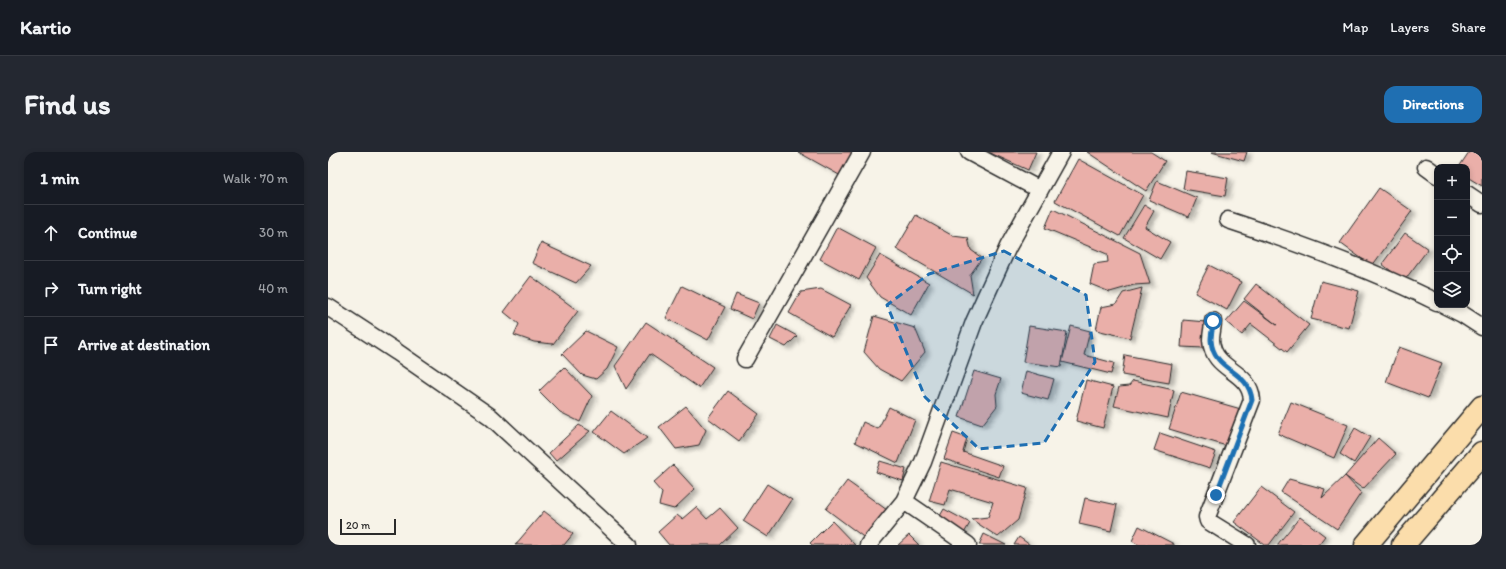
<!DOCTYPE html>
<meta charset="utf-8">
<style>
body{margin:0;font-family:Itim,sans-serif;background:#242831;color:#f1f3f6}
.controls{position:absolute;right:12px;top:12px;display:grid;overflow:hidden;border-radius:8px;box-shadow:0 2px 6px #0003}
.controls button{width:36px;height:36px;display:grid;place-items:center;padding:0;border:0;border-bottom:1px solid #363941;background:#171b24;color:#f1f3f6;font:20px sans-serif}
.scale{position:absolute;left:12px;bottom:10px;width:56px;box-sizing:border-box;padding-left:4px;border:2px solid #2b2b2b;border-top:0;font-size:11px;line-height:14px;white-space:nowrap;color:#2b2b2b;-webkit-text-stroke:3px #f7f3e8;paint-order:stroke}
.stop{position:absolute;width:12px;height:12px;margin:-9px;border:3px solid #1f6fb2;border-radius:50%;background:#fff}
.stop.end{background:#1f6fb2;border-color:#fff;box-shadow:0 1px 4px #0008}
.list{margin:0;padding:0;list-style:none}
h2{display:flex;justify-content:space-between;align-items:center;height:52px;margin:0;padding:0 16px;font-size:17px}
h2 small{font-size:13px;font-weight:400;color:#9ea1a6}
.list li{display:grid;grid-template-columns:26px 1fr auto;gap:12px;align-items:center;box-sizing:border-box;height:56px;padding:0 16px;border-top:1px solid #363941}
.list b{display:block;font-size:15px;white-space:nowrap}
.list em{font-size:13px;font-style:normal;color:#9ea1a6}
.icon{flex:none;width:22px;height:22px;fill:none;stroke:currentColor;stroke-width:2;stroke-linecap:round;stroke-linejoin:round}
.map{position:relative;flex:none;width:1154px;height:393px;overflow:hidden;border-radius:12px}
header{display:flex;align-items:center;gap:24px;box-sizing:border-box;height:56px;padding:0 20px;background:#171b24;border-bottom:1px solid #363941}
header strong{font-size:19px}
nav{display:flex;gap:22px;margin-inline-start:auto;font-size:14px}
.intro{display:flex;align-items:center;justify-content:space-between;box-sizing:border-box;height:96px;padding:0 24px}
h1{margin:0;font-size:28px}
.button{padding:10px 18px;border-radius:12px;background:#1f6fb2;color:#fff;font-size:14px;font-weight:700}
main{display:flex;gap:24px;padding:0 24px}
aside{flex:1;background:#171b24;border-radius:12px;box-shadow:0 2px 6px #0003}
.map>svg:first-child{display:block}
.building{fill:#eaafa9;stroke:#2b2b2b;filter:url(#shadow)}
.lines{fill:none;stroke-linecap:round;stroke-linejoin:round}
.street-casing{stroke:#2b2b2b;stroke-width:19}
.primary-casing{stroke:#2b2b2b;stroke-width:25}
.street{stroke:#f7f3e8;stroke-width:16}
.primary{stroke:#fbddab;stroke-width:22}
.route{stroke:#1f6fb2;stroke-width:5}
.marked{fill:#1f6fb2;fill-opacity:0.2;stroke:#1f6fb2;stroke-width:3;stroke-dasharray:8 5;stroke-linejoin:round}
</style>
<header>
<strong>Kartio</strong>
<nav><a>Map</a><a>Layers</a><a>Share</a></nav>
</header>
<div class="intro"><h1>Find us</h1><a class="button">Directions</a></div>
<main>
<aside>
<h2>1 min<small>Walk · 70 m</small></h2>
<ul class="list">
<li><svg class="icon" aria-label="ahead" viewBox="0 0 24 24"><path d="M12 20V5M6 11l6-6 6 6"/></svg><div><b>Continue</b></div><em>30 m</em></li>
<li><svg class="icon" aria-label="right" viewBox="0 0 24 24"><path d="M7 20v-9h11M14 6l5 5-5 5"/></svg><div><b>Turn right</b></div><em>40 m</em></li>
<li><svg class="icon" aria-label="arrive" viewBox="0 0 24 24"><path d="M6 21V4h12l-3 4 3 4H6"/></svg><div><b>Arrive at destination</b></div></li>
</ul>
</aside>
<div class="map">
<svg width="1154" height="393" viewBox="0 0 1154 393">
<defs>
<filter id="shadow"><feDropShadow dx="4.5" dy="2.5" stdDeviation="2" flood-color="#0004"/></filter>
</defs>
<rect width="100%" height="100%" fill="#f7f3e8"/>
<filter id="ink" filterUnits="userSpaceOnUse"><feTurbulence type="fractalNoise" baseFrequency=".025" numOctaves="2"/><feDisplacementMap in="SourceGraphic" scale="8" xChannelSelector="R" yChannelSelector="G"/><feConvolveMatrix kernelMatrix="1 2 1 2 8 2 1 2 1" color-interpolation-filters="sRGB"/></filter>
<g filter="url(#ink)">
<path class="building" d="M470 0H526L513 24Z
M660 0H708L700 18Z
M759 0H823L837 9 818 39Z
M883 0H919L916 9Z
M1141 0H1154V34L1139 25V15H1131Z
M750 7 815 43 792 84 727 49Z
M858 19 900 26 897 44 855 37Z
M829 29 869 46 861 65 821 48Z
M1051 36 1084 59 1044 114 1012 91Z
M816 53 826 59 817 75 842 90 832 107 796 86Z
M725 57 812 101 822 132 806 133 782 140 762 132 766 112 780 110 779 102 717 76Z
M588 63 625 84 640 86 643 98 654 106 642 123 645 142 568 97Z
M509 75 548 96 531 128 492 107Z
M1077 81 1100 97 1076 129 1054 112Z
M213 91 263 114 248 131 204 111Z
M552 103 601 131 583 163 552 145 538 126Z
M881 113 913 130 899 158 867 141Z
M203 124 250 159 225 192 206 190 186 183 191 172 176 160Z
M993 129 1031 139 1021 176 983 167Z
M928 132 981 173 959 200 923 172 914 183 898 170 916 149 949 173 916 147Z
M354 134 397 155 380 188 338 166Z
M814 136 802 186 768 178 773 155 788 152 795 141Z
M493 137 523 153 504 185 461 161 473 140Z
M408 142 431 151 424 167 402 157Z
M546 164 587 176 597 200 573 229 551 217 536 200Z
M855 168 878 170 876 196 853 195Z
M318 170 385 215 371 236 322 202 298 237 287 214Z
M449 173 469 184 458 195 442 187Z
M701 174 739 180 733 215 695 210Z
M743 174 762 179 756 203 786 211 783 222 734 210Z
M258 179 290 195 279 217 268 227 254 223 234 202Z
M1071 195 1114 211 1100 246 1058 230Z
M797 203 844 212 841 231 794 223Z
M236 215 264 244 252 270 232 260 211 239Z
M646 219 673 227 668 242 669 254 654 273 631 265Z
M698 219 726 227 720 248 693 241Z
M758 228 785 235 775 276 748 269Z
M805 229 846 238 840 266 786 254 791 235 801 234Z
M400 239 431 262 411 289 380 266Z
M853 240 913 257 902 295 841 277Z
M963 250 1020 273 1006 306 950 282Z
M358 254 378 278 371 293 348 297 331 275Z
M561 255 587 268 570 311 527 290 535 270 550 277Z
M283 259 319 286 296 302 266 280Z
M251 273 262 279 228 309 221 301Z
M1027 276 1042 285 1026 311 1012 302Z
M625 281 639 286 635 300 675 314 671 325 616 307Z
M832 281 888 300 882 316 826 298Z
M1050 286 1068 302 1035 337 1017 324Z
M552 309 578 317 575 329 548 320Z
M613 310 699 336 690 368 670 385 643 367 660 365 665 350 622 337 617 353 601 349Z
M345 313 367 337 346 357 331 353 334 341 325 331Z
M1017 324 1033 341 1009 377 953 340 961 327 997 337 994 346Z
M519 329 559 358 538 387 498 357Z
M439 332 464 348 440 385 415 369Z
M933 335 966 360 941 393H937L906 370Z
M757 346 789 353 783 379 751 372Z
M368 355 379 367 392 356 410 376 392 393H341L330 380 349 363 354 367Z
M616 357 642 371 635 383 609 369Z
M216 359 245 382 236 393H187Z
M972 365 997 384 990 393H949Z
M504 369 527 393H484L482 391Z
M811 374 846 392V393H811L804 389Z
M656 382 678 393H651Z
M581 383 591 393H570Z
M691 385 702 393H686Z"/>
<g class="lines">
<defs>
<path id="street" d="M641 0 712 38
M1098 15 1109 23
M1139 42 1154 52
M900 68C970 91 1042 117 1109 150
M1116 153 1134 162 1154 175
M0 155 69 200 163 265 301 393
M885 169C885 175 883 182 883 188 885 220 922 217 924 248L879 365 880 369 919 393
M417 207 534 0
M576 349 640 393
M540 393 576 349 595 310 646 170 680 95 733 0"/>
<path id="primary" d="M1038 393 1154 255
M1075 393 1154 301"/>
</defs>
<use href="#street" class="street-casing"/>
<use href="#primary" class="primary-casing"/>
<use href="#street" class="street"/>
<use href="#primary" class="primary"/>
</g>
</g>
<g class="lines" filter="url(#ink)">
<path class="route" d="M885 169C885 175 883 182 883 188 885 220 921 217 924 248L888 343"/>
</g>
<path class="marked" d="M676 99 758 143 767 210 716 291 651 297 597 245 559 153 601 122Z"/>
</svg>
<div class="controls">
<button>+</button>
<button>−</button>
<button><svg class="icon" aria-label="locate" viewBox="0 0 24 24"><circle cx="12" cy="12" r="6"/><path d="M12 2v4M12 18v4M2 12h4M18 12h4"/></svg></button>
<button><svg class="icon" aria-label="layers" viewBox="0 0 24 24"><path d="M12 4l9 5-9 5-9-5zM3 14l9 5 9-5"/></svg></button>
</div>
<div class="scale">20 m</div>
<div class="stop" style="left:885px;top:169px"></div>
<div class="stop end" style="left:888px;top:343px"></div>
</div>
</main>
